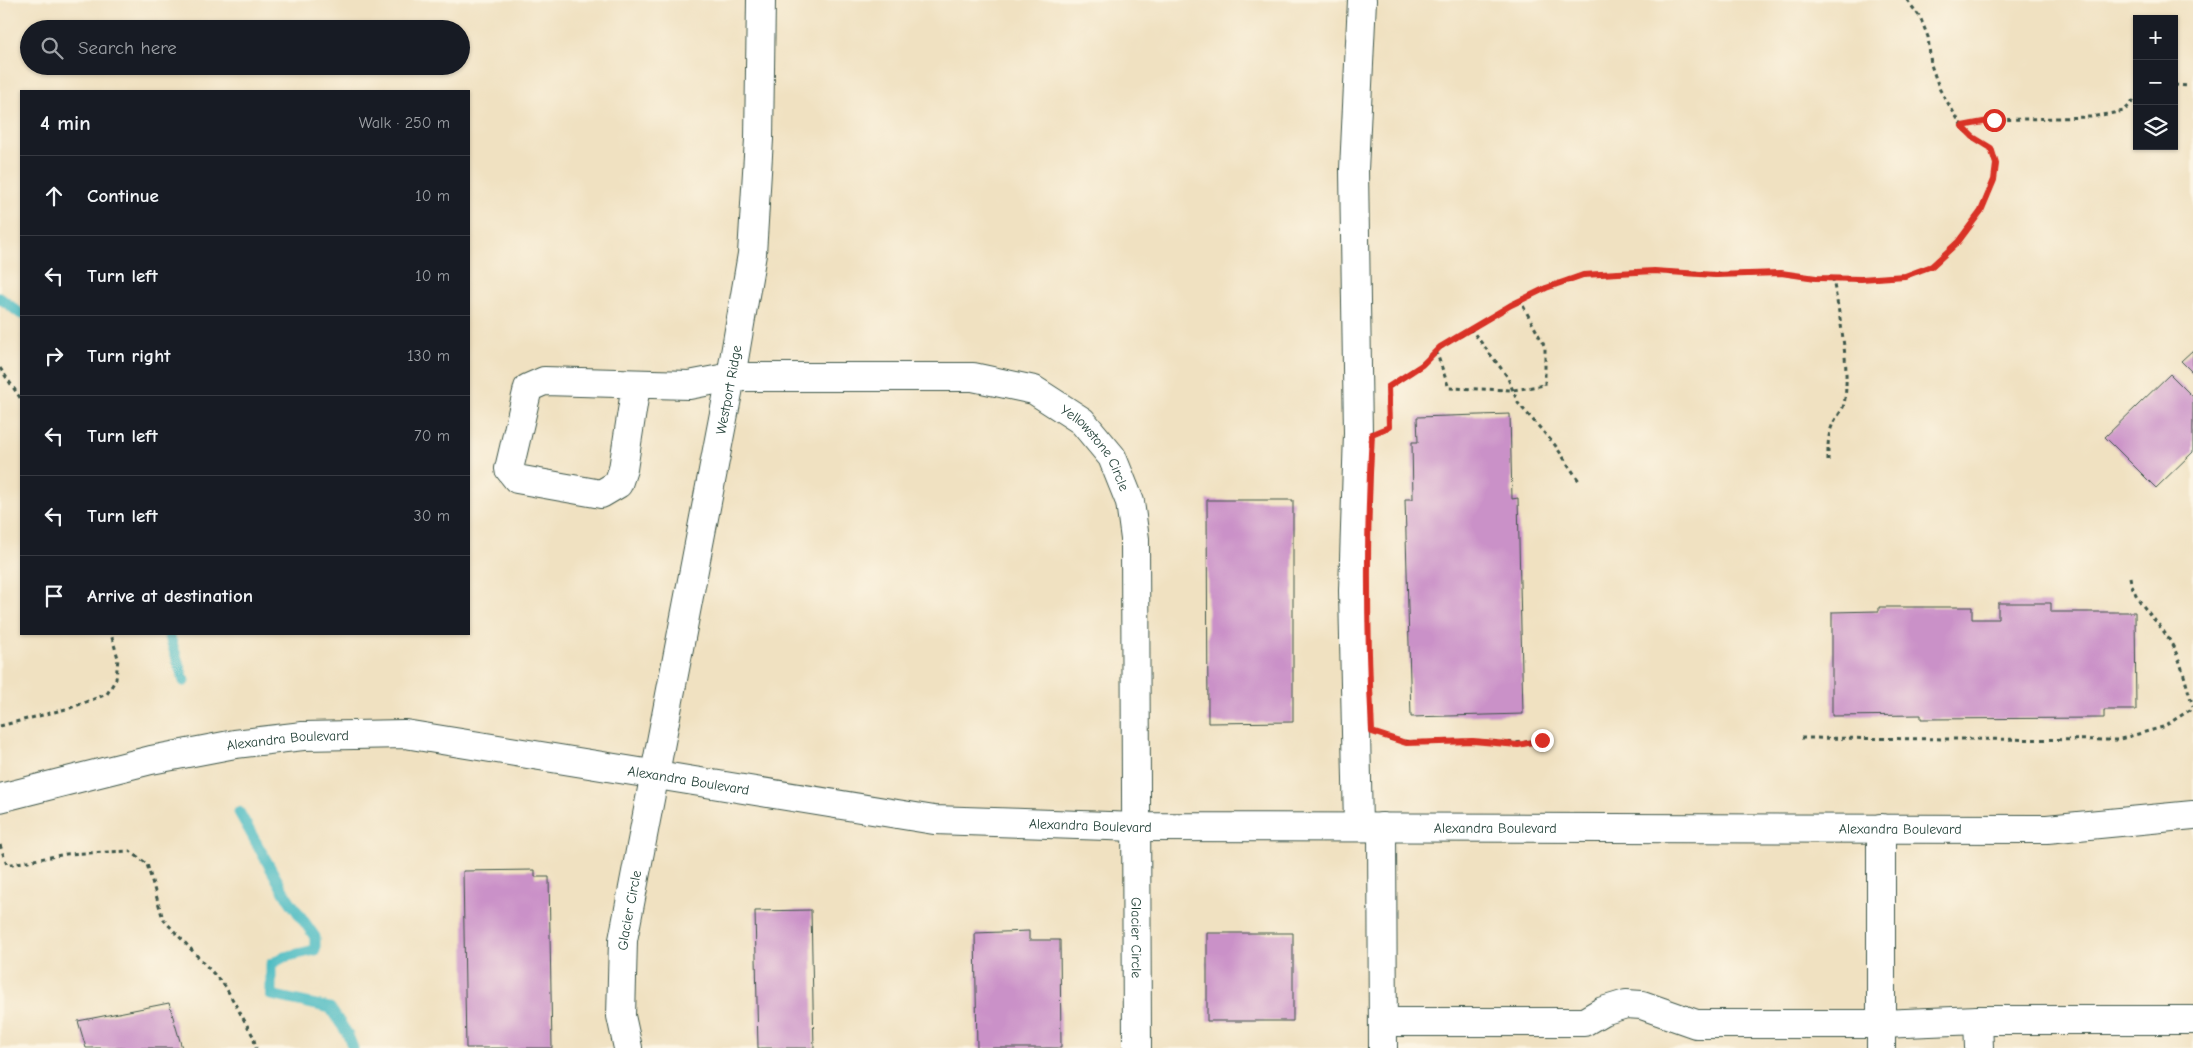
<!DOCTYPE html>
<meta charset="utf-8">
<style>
body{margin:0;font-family:"Comic Neue",sans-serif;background:#242831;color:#f1f3f6}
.controls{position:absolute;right:15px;top:15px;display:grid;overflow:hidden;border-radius:0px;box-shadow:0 1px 4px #0004}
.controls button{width:45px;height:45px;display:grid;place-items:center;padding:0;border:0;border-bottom:1px solid #363941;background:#171b24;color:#f1f3f6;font:25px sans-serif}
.stop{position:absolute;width:15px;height:15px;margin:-11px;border:4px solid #d93025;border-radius:50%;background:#fff}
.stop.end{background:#d93025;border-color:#fff;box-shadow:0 1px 5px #0008}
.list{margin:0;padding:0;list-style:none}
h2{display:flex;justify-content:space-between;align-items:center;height:65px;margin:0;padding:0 20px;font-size:21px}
h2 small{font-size:16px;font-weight:400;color:#9ea1a6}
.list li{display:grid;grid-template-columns:32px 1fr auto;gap:15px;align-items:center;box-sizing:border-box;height:80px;padding:0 20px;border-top:1px solid #363941}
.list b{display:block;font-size:19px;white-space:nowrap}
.list em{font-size:16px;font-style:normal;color:#9ea1a6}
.icon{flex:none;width:28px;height:28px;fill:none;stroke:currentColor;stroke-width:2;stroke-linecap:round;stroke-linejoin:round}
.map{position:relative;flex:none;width:2193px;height:1048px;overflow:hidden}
.search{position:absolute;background:#171b24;box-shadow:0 1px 4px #0004;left:20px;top:20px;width:450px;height:55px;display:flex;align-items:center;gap:12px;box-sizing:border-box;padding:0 18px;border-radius:28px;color:#9ea1a6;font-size:19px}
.panel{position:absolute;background:#171b24;box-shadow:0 1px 4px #0004;left:20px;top:90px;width:450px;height:545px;border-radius:0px}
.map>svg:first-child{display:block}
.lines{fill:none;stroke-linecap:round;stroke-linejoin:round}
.stream{stroke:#4ebcc3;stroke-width:11}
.building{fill:#ca91c8}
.minor-casing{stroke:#3e5649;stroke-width:30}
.path{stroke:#3e5649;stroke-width:3;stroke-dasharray:4 4;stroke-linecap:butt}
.minor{stroke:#fff;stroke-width:28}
.route{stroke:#d93025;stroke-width:6}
.labels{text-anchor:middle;stroke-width:5;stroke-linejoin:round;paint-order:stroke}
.street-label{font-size:14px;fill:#1f3d34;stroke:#fcf5e5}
</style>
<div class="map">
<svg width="2193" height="1048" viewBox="0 0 2193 1048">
<rect width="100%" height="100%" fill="#fcf5e5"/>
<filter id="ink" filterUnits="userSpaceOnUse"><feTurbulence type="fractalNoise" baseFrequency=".02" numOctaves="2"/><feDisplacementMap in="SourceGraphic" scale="10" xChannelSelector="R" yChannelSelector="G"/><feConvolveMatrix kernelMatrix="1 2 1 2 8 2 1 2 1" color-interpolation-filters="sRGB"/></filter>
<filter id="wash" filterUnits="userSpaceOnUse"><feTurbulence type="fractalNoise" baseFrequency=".0096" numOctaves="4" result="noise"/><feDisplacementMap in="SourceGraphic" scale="20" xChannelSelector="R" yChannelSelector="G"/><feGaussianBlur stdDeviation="1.12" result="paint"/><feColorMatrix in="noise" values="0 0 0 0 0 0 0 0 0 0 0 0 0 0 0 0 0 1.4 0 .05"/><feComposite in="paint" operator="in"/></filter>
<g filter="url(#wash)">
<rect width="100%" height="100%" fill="#f0e1c1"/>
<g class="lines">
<path class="stream" d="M0 298 21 314
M169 634 184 681
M239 812 285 894 315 937V950L284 957 271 964V995L330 1008 347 1033 353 1048"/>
</g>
<g id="blocks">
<path class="building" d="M2193 350V373L2181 361Z
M2170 374 2193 397V452L2156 488 2105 437Z
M1510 414 1512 499 1518 498 1523 714 1411 717 1405 499H1413L1412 442H1418L1417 417Z
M1207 500H1293V722L1208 723Z
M1998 603H2051V612H2135L2136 710H2104V718L1921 719V715L1832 716V612L1879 611V607H1972V619H1998Z
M535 870V877H549L552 1048H466L463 871Z
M811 910 814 1048H758L755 911Z
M1029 931V940H1060L1061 1048H977L975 933Z
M1207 933H1293V1021H1207Z
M169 1003 182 1048H86L78 1021Z"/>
</g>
</g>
<g filter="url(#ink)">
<use href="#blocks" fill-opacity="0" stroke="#3e5649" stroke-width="1"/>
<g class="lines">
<defs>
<g id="minor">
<path id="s1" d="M636 385 623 469 618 484 601 494 517 479 509 469 528 388 544 381 689 385 731 377H973L1034 390 1082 421 1112 457 1130 502 1135 539 1137 1048"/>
<path id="s2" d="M0 798 151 760 235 744 303 736 405 734 934 820 1137 827 2047 829 2193 815"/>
<path d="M1358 826 1353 591 1358 433 1354 170 1362 0"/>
<path d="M1382 827 1383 1048"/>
<path d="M1881 828V1048"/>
<path d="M1978 1020 1979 1048"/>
<path d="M1383 1022H1584L1603 1011 1626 1004 1642 1005 1696 1024H1881L1978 1020H2193"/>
<path id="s3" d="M628 1048 621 1016 623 940 731 377 752 254 759 139 761 0"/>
</g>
</defs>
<use href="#minor" class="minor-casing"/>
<path class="path" d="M1907 0 1920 17 1928 37 1931 65 1940 90 1962 126
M2174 85 2189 86
M1470 328 1507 376 1518 403 1555 445 1579 481
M1436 351 1449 388 1513 390 1545 385V347L1520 300
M0 368 21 399
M1389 387 1422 365 1441 347 1511 305 1546 288 1583 275 1654 271 1715 275 1781 273 1815 278 1861 279 1905 276 1932 266 1958 242 1981 211 1994 180 1996 164 1991 148 1973 137 1962 126 1993 120 2091 117 2124 111 2137 97
M1828 461C1828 447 1827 433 1835 420 1838 415 1843 410 1844 404 1851 370 1839 313 1833 279
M2130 577C2134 604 2159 620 2171 643 2182 661 2186 686 2193 706
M0 726 70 708 107 694 116 679 118 658 111 634
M1389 738C1417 746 1444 740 1473 741 1499 742 1515 745 1542 740
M1801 738 2117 740 2163 727 2193 708
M0 845 7 865 66 854 130 851 147 864 163 919 225 986 253 1036 256 1048"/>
<use href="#minor" class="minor"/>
</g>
</g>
<g class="lines" filter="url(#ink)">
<path class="route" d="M1542 740 1518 745 1473 741 1406 743 1372 732C1367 632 1366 533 1372 434L1389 427 1388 387 1422 365 1440 347 1511 305 1546 288 1583 275 1654 271 1715 275 1781 273 1816 278 1861 279 1905 276 1932 266 1958 242 1981 211 1994 180 1996 164 1991 148 1973 137 1962 126 1994 120"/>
</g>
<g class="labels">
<g class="street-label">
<text dy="5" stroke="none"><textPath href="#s3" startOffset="669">Westport Ridge</textPath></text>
<text dy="5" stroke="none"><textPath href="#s1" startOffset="898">Yellowstone Circle</textPath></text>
<text dy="5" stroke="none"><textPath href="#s2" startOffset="294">Alexandra Boulevard</textPath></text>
<text dy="5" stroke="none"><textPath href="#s2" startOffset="699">Alexandra Boulevard</textPath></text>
<text dy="5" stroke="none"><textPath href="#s2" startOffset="1104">Alexandra Boulevard</textPath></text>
<text dy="5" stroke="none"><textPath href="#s2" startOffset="1509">Alexandra Boulevard</textPath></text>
<text dy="5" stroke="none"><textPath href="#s2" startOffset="1914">Alexandra Boulevard</textPath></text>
<text dy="5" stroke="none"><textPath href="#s3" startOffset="139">Glacier Circle</textPath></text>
<text dy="5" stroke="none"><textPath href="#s1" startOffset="1400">Glacier Circle</textPath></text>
</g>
</g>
</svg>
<div class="controls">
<button>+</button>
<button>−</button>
<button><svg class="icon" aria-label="layers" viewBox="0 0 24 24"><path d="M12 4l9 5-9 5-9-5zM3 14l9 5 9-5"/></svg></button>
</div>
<div class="stop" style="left:1994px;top:120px"></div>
<div class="stop end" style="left:1542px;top:740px"></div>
<div class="search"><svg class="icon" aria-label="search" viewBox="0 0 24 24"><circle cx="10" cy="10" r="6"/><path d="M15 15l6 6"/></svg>Search here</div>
<section class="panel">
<h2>4 min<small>Walk · 250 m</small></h2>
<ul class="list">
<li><svg class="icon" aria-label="ahead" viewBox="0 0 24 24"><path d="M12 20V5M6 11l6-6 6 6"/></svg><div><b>Continue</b></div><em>10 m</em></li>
<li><svg class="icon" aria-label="left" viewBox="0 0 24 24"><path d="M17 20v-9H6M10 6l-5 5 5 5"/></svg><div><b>Turn left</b></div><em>10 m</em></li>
<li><svg class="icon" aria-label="right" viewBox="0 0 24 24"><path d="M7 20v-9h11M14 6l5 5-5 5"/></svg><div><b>Turn right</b></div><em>130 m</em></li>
<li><svg class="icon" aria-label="left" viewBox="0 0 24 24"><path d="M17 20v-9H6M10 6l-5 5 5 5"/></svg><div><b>Turn left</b></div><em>70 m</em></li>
<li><svg class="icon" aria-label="left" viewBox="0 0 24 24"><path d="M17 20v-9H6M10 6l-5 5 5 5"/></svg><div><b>Turn left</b></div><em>30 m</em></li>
<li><svg class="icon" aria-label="arrive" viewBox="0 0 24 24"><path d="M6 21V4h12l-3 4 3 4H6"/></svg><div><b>Arrive at destination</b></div></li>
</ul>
</section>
</div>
